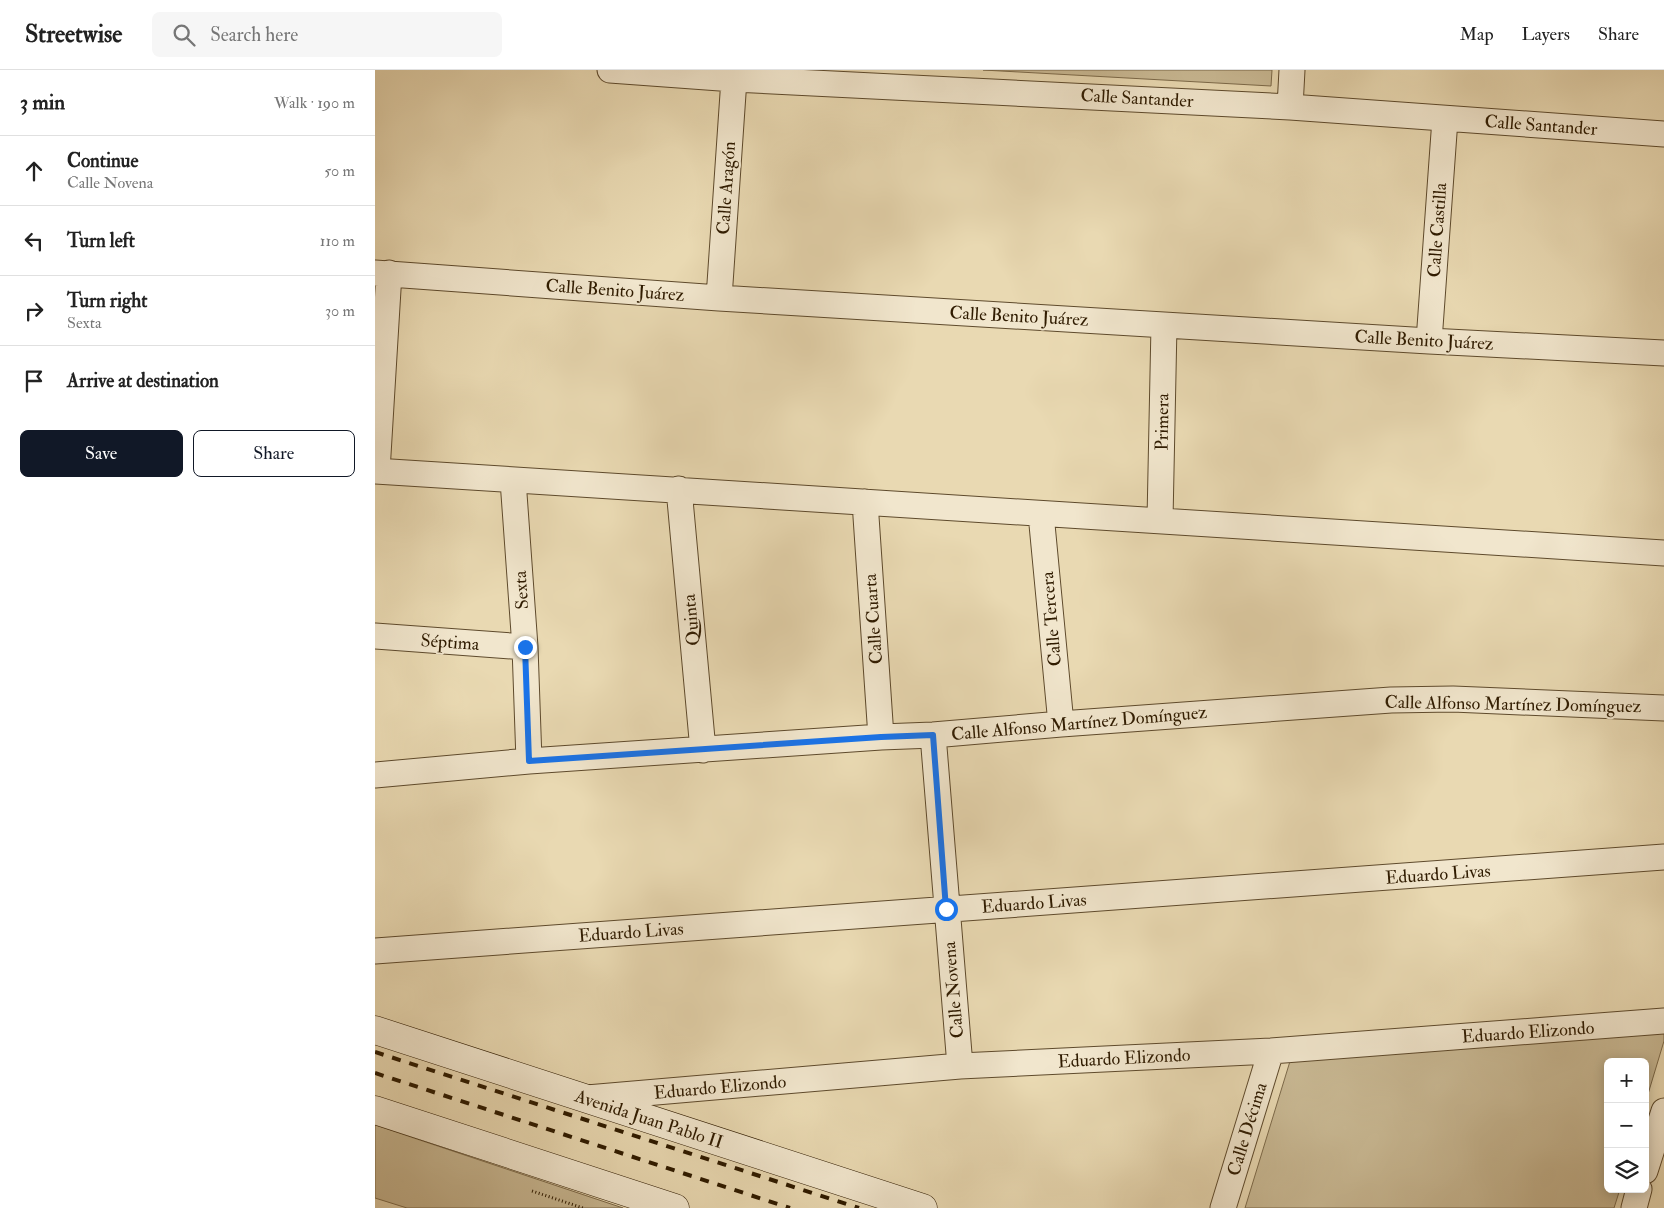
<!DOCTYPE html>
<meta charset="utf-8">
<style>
body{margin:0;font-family:"IM FELL Double Pica",serif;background:#f6f6f6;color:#222}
.controls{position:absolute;right:15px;bottom:15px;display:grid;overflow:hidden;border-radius:8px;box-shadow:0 2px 12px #0003}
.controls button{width:45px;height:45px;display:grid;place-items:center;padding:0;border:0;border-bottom:1px solid #e0e0e0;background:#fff;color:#222;font:25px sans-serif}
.stop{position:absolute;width:15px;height:15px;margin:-11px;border:4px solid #1a73e8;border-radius:50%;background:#fff}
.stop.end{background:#1a73e8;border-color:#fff;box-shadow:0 1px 5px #0008}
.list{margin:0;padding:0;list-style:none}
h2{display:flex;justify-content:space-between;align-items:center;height:65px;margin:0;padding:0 20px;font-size:21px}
h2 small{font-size:16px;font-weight:400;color:#767676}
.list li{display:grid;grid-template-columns:32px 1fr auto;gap:15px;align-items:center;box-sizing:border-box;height:70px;padding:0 20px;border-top:1px solid #e0e0e0}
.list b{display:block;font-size:19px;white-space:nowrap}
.list p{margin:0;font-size:16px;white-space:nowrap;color:#767676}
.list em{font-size:16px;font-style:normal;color:#767676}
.actions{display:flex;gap:10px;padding:15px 20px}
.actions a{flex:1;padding:11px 0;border:1px solid #111827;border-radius:8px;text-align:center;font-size:18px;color:#111827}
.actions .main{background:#111827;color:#fff}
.icon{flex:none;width:28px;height:28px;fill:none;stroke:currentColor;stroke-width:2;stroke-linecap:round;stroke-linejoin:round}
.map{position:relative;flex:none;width:1289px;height:1138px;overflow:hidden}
header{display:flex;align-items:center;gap:30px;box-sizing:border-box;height:70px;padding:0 25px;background:#fff;border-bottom:1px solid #e0e0e0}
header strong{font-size:24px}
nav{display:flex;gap:28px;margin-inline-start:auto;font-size:18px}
.search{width:350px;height:45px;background:#f6f6f6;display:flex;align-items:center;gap:12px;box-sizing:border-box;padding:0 18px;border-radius:8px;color:#767676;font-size:19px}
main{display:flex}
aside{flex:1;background:#fff}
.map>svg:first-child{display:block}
.green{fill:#c9b994;stroke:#7c6a4a}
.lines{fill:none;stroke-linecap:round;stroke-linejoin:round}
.street-casing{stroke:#5e4a2c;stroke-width:27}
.secondary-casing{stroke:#2f1b00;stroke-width:29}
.path{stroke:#2f1b00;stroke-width:3;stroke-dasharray:1 2.5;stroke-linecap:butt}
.street{stroke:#f1e6cd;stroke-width:25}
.secondary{stroke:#f1e6cd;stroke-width:28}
.rail{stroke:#2f1b00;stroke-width:4;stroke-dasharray:9 9;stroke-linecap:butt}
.route{stroke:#1a73e8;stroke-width:6}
.labels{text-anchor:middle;stroke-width:4;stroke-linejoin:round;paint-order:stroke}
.street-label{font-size:18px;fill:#2f1b00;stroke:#f1e6cd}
</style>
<header>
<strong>Streetwise</strong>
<div class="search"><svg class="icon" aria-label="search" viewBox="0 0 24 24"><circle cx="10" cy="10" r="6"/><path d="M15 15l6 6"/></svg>Search here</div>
<nav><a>Map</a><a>Layers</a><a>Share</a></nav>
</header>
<main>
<aside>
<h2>3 min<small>Walk · 190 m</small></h2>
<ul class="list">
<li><svg class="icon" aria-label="ahead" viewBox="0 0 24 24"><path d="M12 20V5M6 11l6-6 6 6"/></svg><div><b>Continue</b><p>Calle Novena</p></div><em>50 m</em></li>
<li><svg class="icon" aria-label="left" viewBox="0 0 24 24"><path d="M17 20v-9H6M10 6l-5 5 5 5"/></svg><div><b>Turn left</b></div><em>110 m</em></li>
<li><svg class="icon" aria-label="right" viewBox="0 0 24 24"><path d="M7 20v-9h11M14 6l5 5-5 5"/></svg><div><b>Turn right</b><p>Sexta</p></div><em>30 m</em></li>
<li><svg class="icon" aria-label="arrive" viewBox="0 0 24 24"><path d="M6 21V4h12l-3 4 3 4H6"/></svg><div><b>Arrive at destination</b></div></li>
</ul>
<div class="actions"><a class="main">Save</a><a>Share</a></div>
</aside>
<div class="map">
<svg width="1289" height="1138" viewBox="0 0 1289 1138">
<rect width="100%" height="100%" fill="#e9d9b2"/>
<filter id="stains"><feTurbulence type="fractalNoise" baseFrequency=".004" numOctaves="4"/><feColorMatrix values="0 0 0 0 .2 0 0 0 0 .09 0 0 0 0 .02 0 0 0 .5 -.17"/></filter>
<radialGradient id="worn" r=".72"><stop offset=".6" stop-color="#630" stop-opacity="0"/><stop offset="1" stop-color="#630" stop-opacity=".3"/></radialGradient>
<path class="green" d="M608 0H897L896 16Z
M1289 955V971L1270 1034V992H1233V1119H1245L1239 1138H870L916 988Z
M0 1055 248 1138H32L0 1128Z"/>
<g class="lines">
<defs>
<path id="street" d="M235 0 359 9 915 37 1289 64
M915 37 917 0
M0 203 344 228 1054 271 1289 283
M344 228 359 9
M1054 271 1070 49
M0 401 1289 483
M2 401 14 203
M138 410 150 577 154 691
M304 419 328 680
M490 432 506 667
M666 444 686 654
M785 450 789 255
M0 566 150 577
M558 665 585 996
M0 705 154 691 506 667 558 665 686 654 1016 630 1078 629 1289 638
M0 881 1289 787
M212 1028 585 996 896 981 1289 951
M1270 1101 1289 1041
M848 1138 896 981
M1259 1138 1264 1119"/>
<path id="secondary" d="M0 960 548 1138
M0 1040 300 1138"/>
</defs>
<use href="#street" class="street-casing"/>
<use href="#secondary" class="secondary-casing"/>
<path class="path" d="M157 1121 208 1138"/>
<use href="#street" class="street"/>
<use href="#secondary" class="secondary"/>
<path class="rail" d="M0 982 484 1138
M0 1003 415 1138"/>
</g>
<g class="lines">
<path class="route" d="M150 577 154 691 506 667 558 665 571 839"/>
</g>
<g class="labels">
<g class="street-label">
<text transform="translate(762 28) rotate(3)" y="6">Calle Santander</text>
<text transform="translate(1166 55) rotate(4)" y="6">Calle Santander</text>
<text transform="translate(351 118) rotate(-86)" y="6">Calle Aragón</text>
<text transform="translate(1062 160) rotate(-86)" y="6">Calle Castilla</text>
<text transform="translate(240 220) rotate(4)" y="6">Calle Benito Juárez</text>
<text transform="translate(644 246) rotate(3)" y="6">Calle Benito Juárez</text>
<text transform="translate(1049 270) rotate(3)" y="6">Calle Benito Juárez</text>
<text transform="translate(787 352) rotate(-89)" y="6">Primera</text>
<text transform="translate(146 520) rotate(-94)" y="6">Sexta</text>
<text transform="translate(498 549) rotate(-94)" y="6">Calle Cuarta</text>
<text transform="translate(676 549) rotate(-95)" y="6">Calle Tercera</text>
<text transform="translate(316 550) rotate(-95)" y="6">Quinta</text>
<text transform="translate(75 572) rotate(4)" y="6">Séptima</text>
<text transform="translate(1138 634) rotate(1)" y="6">Calle Alfonso Martínez Domínguez</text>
<text transform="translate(704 653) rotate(-5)" y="6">Calle Alfonso Martínez Domínguez</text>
<text transform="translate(1063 804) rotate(-4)" y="6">Eduardo Livas</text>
<text transform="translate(659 833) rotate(-4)" y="6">Eduardo Livas</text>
<text transform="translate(256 862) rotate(-4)" y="6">Eduardo Livas</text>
<text transform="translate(578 920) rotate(-95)" y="6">Calle Novena</text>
<text transform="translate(1153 962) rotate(-4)" y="6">Eduardo Elizondo</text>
<text transform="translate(749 988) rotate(-3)" y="6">Eduardo Elizondo</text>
<text transform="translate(345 1017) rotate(-5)" y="6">Eduardo Elizondo</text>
<text transform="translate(274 1049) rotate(18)" y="6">Avenida Juan Pablo II</text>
<text transform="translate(872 1059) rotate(-73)" y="6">Calle Décima</text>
</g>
</g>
<rect width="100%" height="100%" filter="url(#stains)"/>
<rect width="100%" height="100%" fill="url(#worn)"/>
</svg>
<div class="controls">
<button>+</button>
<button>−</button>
<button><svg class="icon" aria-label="layers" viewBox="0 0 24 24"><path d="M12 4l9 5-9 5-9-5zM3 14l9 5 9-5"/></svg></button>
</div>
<div class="stop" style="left:571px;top:839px"></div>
<div class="stop end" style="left:150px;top:577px"></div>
</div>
</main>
